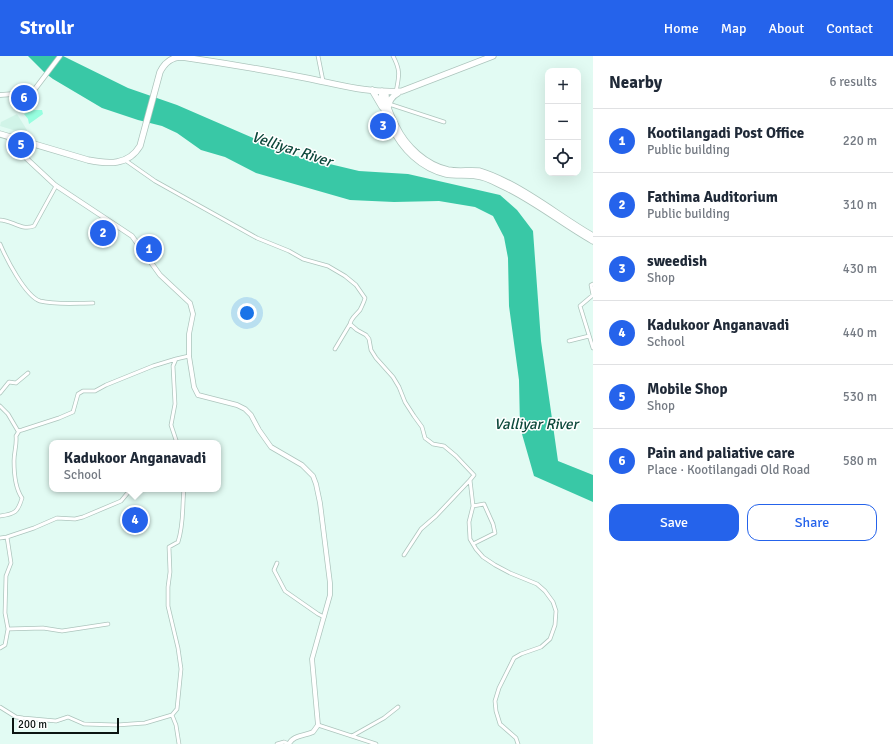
<!DOCTYPE html>
<meta charset="utf-8">
<style>
body{margin:0;font-family:Signika,sans-serif;background:#f2f2f3;color:#1f2937}
.controls{position:absolute;right:12px;top:12px;display:grid;overflow:hidden;border-radius:8px;box-shadow:0 4px 16px #0002}
.controls button{width:36px;height:36px;display:grid;place-items:center;padding:0;border:0;border-bottom:1px solid #e0e1e3;background:#fff;color:#1f2937;font:20px sans-serif}
.scale{position:absolute;left:12px;bottom:10px;width:107px;box-sizing:border-box;padding-left:4px;border:2px solid #0b1411;border-top:0;font-size:11px;line-height:14px;white-space:nowrap;color:#0b1411;-webkit-text-stroke:3px #fff;paint-order:stroke}
.you{position:absolute;left:247px;top:257px;width:14px;height:14px;margin:-10px;border:3px solid #fff;border-radius:50%;background:#1a73e8;box-shadow:0 0 0 6px #1a73e833}
.badge{display:grid;place-items:center;width:26px;height:26px;border-radius:50%;background:#2563eb;color:#fff;font-size:13px;font-weight:700}
.pin{position:absolute;translate:-50% -50%;border:2px solid #fff;box-shadow:0 1px 4px #0006}
.popup{position:absolute;left:49px;top:384px;width:172px;height:52px;box-sizing:border-box;display:grid;place-content:center;border-radius:8px;background:#fff;filter:drop-shadow(0 1px 3px #0005);font-size:13px;white-space:nowrap;color:#747a83}
.popup b{font-size:15px;color:#1f2937}
.popup::after{content:'';position:absolute;left:50%;top:100%;margin-left:-8px;border:8px solid transparent;border-top-color:#fff}
.list{margin:0;padding:0;list-style:none}
h2{display:flex;justify-content:space-between;align-items:center;height:52px;margin:0;padding:0 16px;font-size:17px}
h2 small{font-size:13px;font-weight:400;color:#747a83}
.list li{display:grid;grid-template-columns:26px 1fr auto;gap:12px;align-items:center;box-sizing:border-box;height:64px;padding:0 16px;border-top:1px solid #e0e1e3}
.list b{display:block;font-size:15px;white-space:nowrap}
.list p{margin:0;font-size:13px;white-space:nowrap;color:#747a83}
.list em{font-size:13px;font-style:normal;color:#747a83}
.actions{display:flex;gap:8px;padding:12px 16px}
.actions a{flex:1;padding:9px 0;border:1px solid #2563eb;border-radius:12px;text-align:center;font-size:14px;color:#2563eb}
.actions .main{background:#2563eb;color:#fff}
.icon{flex:none;width:22px;height:22px;fill:none;stroke:currentColor;stroke-width:2;stroke-linecap:round;stroke-linejoin:round}
.map{position:relative;flex:none;width:593px;height:688px;overflow:hidden}
header{display:flex;align-items:center;gap:24px;box-sizing:border-box;height:56px;padding:0 20px;background:#2563eb;color:#fff}
header strong{font-size:19px}
nav{display:flex;gap:22px;margin-inline-start:auto;font-size:14px}
main{display:flex}
aside{flex:1;background:#fff}
.map>svg:first-child{display:block}
.built{fill:#d1f4e8}
.green{fill:#96fedf}
.water{fill:#39c8a6}
.lines{fill:none;stroke-linecap:round;stroke-linejoin:round}
.street-casing{stroke:#adc5bd;stroke-width:4.5}
.secondary-casing{stroke:#adc5bd;stroke-width:5.5}
.highway-casing{stroke:#adc5bd;stroke-width:7}
.street{stroke:#fff;stroke-width:3}
.secondary{stroke:#fff;stroke-width:4}
.highway{stroke:#fff;stroke-width:5.5}
.labels{text-anchor:middle;stroke-width:3;stroke-linejoin:round;paint-order:stroke}
.water-label{font-size:15px;font-style:italic;fill:#0e493c;stroke:#fff}
</style>
<header>
<strong>Strollr</strong>
<nav><a>Home</a><a>Map</a><a>About</a><a>Contact</a></nav>
</header>
<main>
<div class="map">
<svg width="593" height="688" viewBox="0 0 593 688">
<rect width="100%" height="100%" fill="#e2fbf3"/>
<path class="built" d="M17 58 27 74 26 78 0 70 1 66Z"/>
<path class="green" d="M34 54H42L43 58 29 68 28 63 24 58Z"/>
<path class="water" d="M28 0H63L128 32 177 49 292 99 359 115 408 118 500 139 517 154 533 175 541 285 558 405 593 419V446L534 420 520 371 519 324 509 250 508 202 504 181 493 160 475 151 439 145 394 146 350 144 256 117 225 101 201 94 177 77 162 70 138 64 102 52 53 23 45 17Z"/>
<g class="lines">
<defs>
<path id="street" d="M318 0 323 25
M393 0C401 15 399 20 396 36
M389 48 444 66
M125 104 155 125 257 182 289 195 303 203 328 210 345 220 356 229 365 242C364 246 362 250 360 254 356 259 351 262 350 268L357 274 366 279 369 283 371 294 376 302 393 321 399 331 405 346 414 360 422 371 425 382 433 388 444 390 456 400 474 419 470 424 473 450 469 466 470 483 476 493 483 501 495 509 510 517 537 528 545 535 553 546 556 555 555 569 550 583 541 591 521 598 514 602 499 632 495 645 496 655 500 668 516 682 518 688
M0 164C12 164 21 175 34 170L56 130
M0 188C6 202 25 240 40 245 56 249 76 247 93 247
M593 228 591 229 593 239 580 250 593 292
M569 285 589 280
M335 293 350 268
M0 337 9 326 16 327 28 317
M0 350 8 358 18 375 22 374 59 362 73 356 78 338 83 335H95L106 329 153 310 176 303
M177 387 171 369 175 348 173 310 176 303 189 300
M473 450 484 448 493 468 495 477 473 488
M0 460C15 458 18 456 22 442 15 432 14 417 14 405 14 396 17 389 16 380L19 375
M7 481 34 472 57 462 75 463 83 461 121 445 131 433
M0 482 7 481 11 507 6 520 5 557 8 573 5 589 0 592
M404 499 421 473 436 460 470 424
M277 507 274 514 285 535 318 558 324 561
M8 573 43 572 62 575 108 568
M0 651 16 661 23 662 56 665 68 661 84 668 117 669 145 667 172 659 177 653 181 613 178 592 168 550V531L170 516 169 491 178 486C184 468 182 451 184 433
M172 659 176 669 179 688
M318 669 376 688
M352 680 384 662 398 651
M277 688 284 686 289 688"/>
<path id="secondary" d="M0 39 28 37 35 33 60 0
M9 81 26 102 55 129 132 180 160 219 190 247 193 258 189 278V300L194 331 198 339 237 349 245 353 251 359 259 374 271 391 302 409 313 420 316 428 320 447 330 527V539L312 603 318 669 313 676C305 680 293 679 289 688"/>
<path id="highway" d="M372 34 382 51
M382 35C380 48 386 59 391 70 402 93 421 112 446 118 456 120 467 118 477 120 487 121 496 127 505 131 536 146 563 168 593 185
M386 36C385 49 391 59 396 70 406 91 426 109 448 114 458 116 469 114 479 115 490 118 500 123 510 128 539 143 565 164 593 180
M388 52C389 44 392 40 398 37
M0 78 88 104C108 108 128 110 140 90L160 16C165 6 172 1 182 1 224 7 265 14 306 22 337 28 370 38 402 35L493 0"/>
</defs>
<use href="#street" class="street-casing"/>
<use href="#secondary" class="secondary-casing"/>
<use href="#highway" class="highway-casing"/>
<use href="#street" class="street"/>
<use href="#secondary" class="secondary"/>
<use href="#highway" class="highway"/>
</g>
<g class="labels">
<g class="water-label">
<text transform="translate(292 93) rotate(18)" y="5">Velliyar River</text>
<text x="536" y="373">Valliyar River</text>
</g>
</g>
</svg>
<div class="controls">
<button>+</button>
<button>−</button>
<button><svg class="icon" aria-label="locate" viewBox="0 0 24 24"><circle cx="12" cy="12" r="6"/><path d="M12 2v4M12 18v4M2 12h4M18 12h4"/></svg></button>
</div>
<div class="scale">200 m</div>
<div class="you"></div>
<div class="pin badge" style="left:149px;top:193px">1</div>
<div class="pin badge" style="left:103px;top:177px">2</div>
<div class="pin badge" style="left:383px;top:70px">3</div>
<div class="pin badge" style="left:135px;top:464px">4</div>
<div class="popup"><b>Kadukoor Anganavadi</b>School</div>
<div class="pin badge" style="left:21px;top:89px">5</div>
<div class="pin badge" style="left:24px;top:42px">6</div>
</div>
<aside>
<h2>Nearby<small>6 results</small></h2>
<ul class="list">
<li><span class="badge">1</span><div><b>Kootilangadi Post Office</b><p>Public building</p></div><em>220 m</em></li>
<li><span class="badge">2</span><div><b>Fathima Auditorium</b><p>Public building</p></div><em>310 m</em></li>
<li><span class="badge">3</span><div><b>sweedish</b><p>Shop</p></div><em>430 m</em></li>
<li><span class="badge">4</span><div><b>Kadukoor Anganavadi</b><p>School</p></div><em>440 m</em></li>
<li><span class="badge">5</span><div><b>Mobile Shop</b><p>Shop</p></div><em>530 m</em></li>
<li><span class="badge">6</span><div><b>Pain and paliative care</b><p>Place · Kootilangadi Old Road</p></div><em>580 m</em></li>
</ul>
<div class="actions"><a class="main">Save</a><a>Share</a></div>
</aside>
</main>
